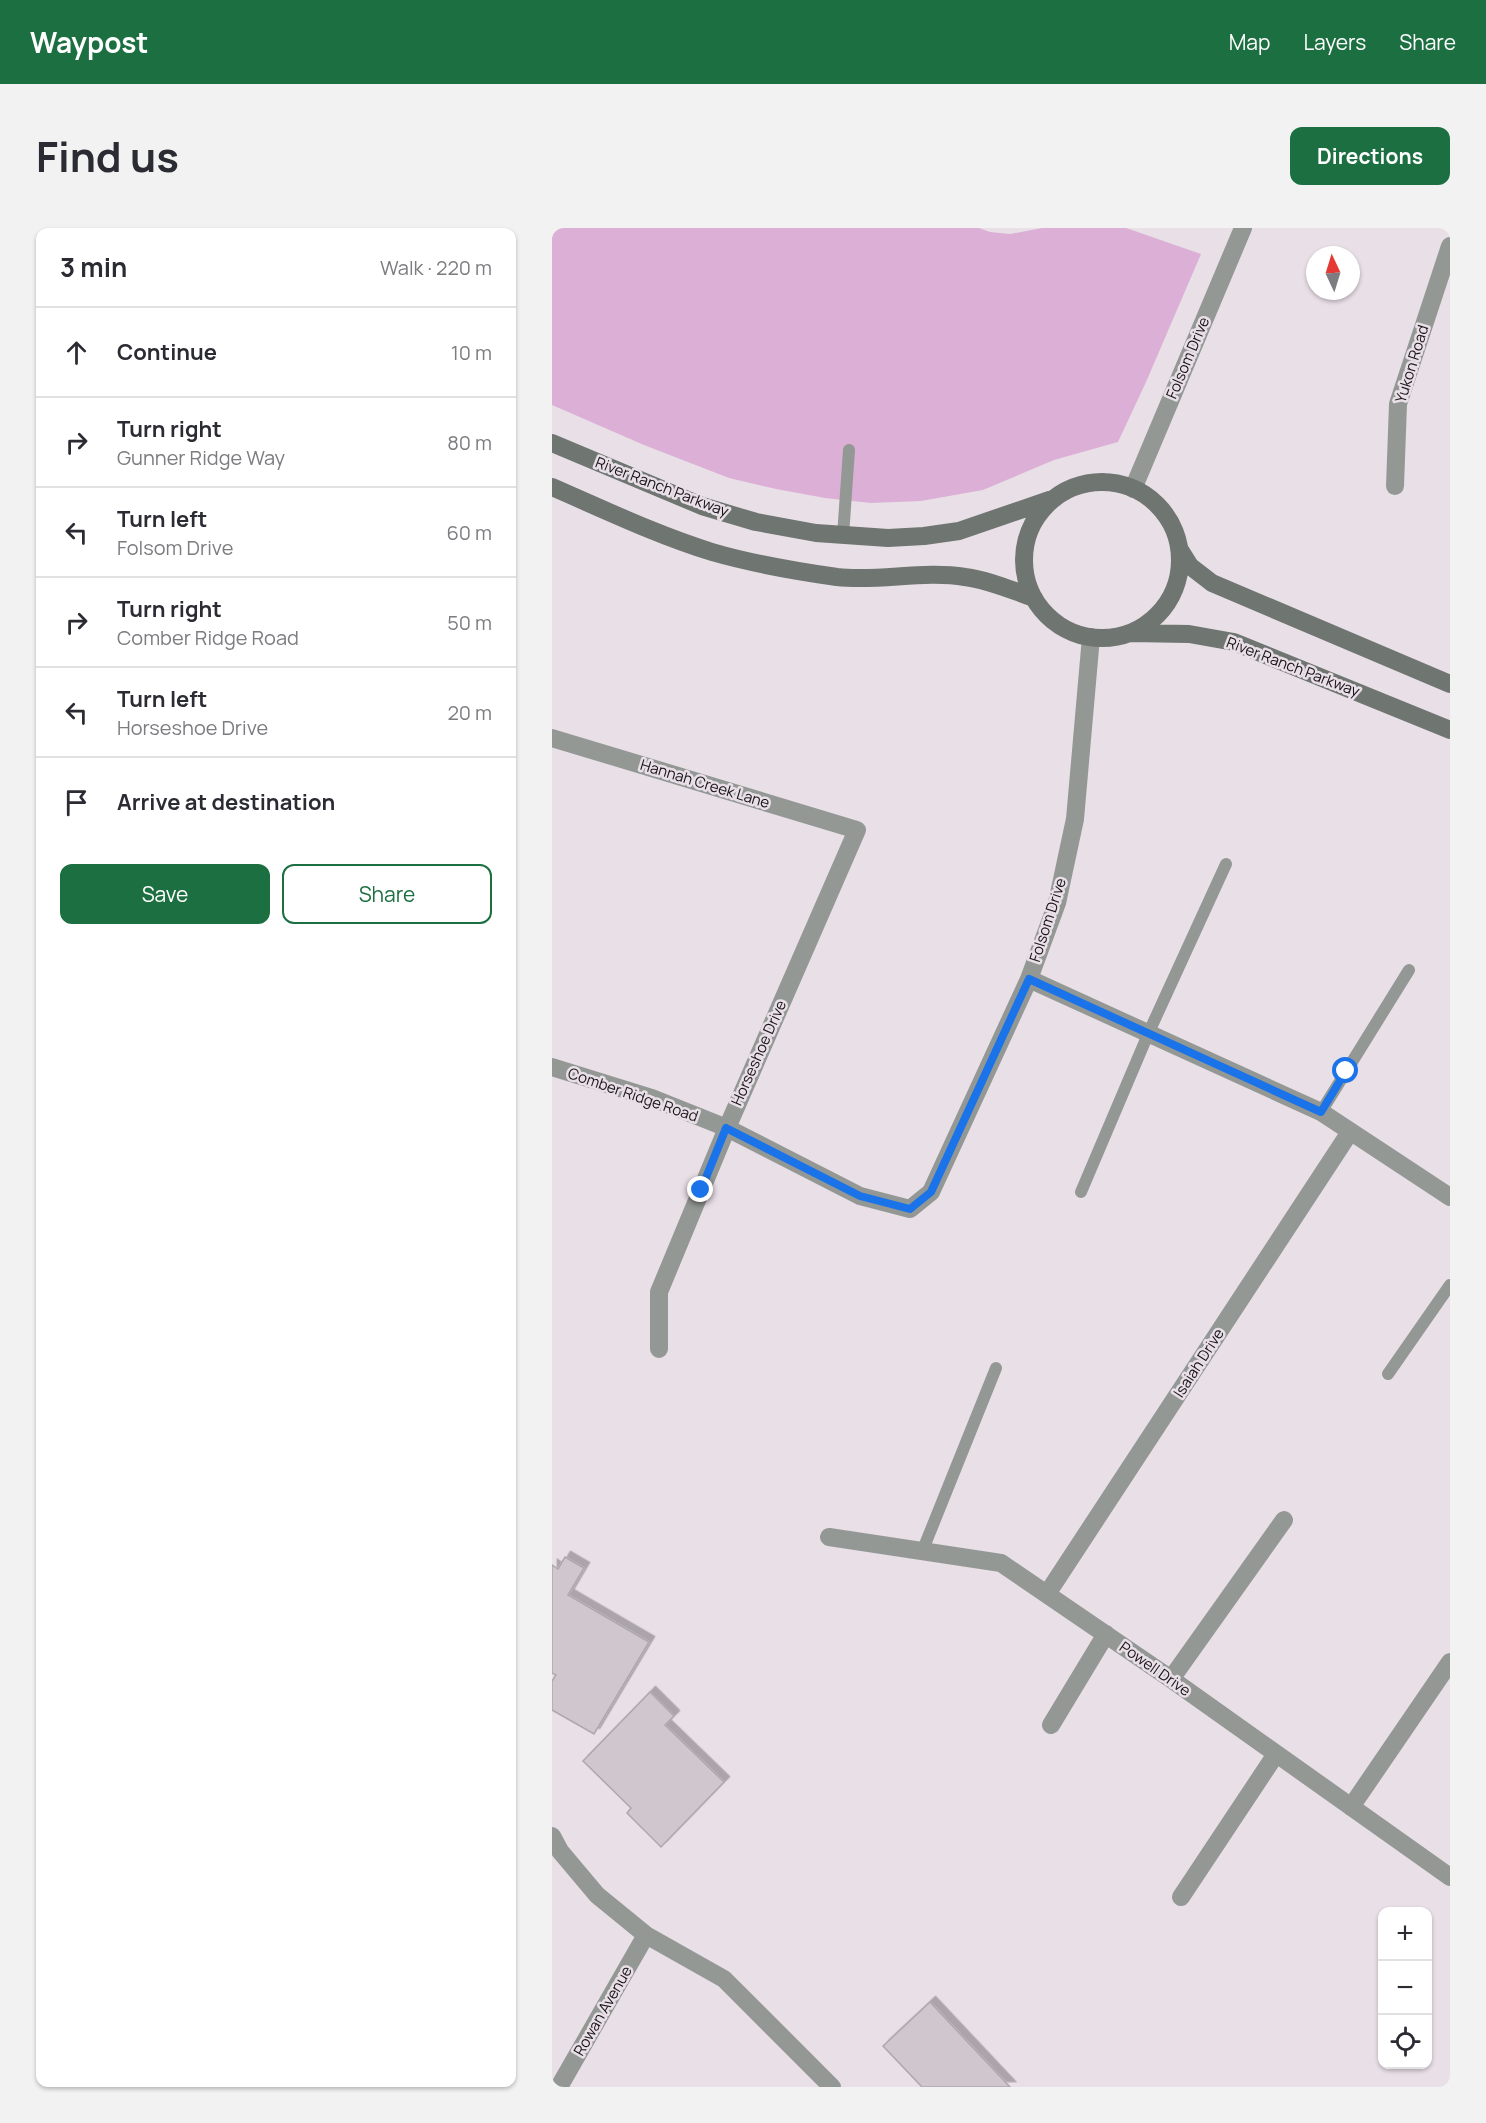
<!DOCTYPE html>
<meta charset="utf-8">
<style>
body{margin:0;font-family:Manrope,sans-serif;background:#f2f2f3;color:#2b2b33}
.controls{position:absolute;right:18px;bottom:18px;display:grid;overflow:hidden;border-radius:12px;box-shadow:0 2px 4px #0004}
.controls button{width:54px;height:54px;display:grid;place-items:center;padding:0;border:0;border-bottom:2px solid #e1e1e2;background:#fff;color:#2b2b33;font:30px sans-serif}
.compass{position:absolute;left:754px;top:18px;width:54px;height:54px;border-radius:50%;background:#fff;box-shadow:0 2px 4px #0004;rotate:356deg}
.stop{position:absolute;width:18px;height:18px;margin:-14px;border:4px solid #1a73e8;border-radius:50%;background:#fff}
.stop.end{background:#1a73e8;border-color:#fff;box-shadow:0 2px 6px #0008}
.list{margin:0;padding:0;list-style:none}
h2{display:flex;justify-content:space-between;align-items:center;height:78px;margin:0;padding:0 24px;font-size:26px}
h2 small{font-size:20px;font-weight:400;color:#7c7c81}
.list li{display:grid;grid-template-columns:39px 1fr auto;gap:18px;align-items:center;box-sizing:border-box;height:90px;padding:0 24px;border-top:2px solid #e1e1e2}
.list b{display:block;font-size:22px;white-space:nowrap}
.list p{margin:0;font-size:20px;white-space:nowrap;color:#7c7c81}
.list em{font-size:20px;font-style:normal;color:#7c7c81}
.actions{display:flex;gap:12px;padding:18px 24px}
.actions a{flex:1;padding:14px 0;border:2px solid #1c6f41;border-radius:12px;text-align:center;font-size:21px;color:#1c6f41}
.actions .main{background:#1c6f41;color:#fff}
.icon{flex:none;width:33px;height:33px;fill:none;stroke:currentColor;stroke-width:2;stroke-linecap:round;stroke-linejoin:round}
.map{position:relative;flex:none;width:898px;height:1859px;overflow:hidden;border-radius:12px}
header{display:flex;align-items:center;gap:36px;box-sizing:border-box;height:84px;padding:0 30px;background:#1c6f41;color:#fff}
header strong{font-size:28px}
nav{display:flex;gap:33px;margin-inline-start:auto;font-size:21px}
.intro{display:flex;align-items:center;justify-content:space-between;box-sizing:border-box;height:144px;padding:0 36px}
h1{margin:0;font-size:42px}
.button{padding:15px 27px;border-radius:12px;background:#1c6f41;color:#fff;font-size:21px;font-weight:700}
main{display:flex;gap:36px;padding:0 36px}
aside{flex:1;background:#fff;border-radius:12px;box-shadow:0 2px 4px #0004}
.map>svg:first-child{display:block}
.green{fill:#dcb0d6}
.building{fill:#cfc6ce;stroke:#b0a6ae;stroke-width:1.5;filter:url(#shadow)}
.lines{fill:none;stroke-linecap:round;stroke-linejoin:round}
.lane{stroke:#949895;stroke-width:12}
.street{stroke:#949895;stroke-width:18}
.secondary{stroke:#6f7570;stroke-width:18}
.route{stroke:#1a73e8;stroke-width:8}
.labels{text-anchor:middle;stroke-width:5;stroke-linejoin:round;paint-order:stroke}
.street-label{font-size:15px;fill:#181417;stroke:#e9dfe7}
</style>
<header>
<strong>Waypost</strong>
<nav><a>Map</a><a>Layers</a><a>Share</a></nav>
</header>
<div class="intro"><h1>Find us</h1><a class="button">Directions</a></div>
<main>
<aside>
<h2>3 min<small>Walk · 220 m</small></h2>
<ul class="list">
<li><svg class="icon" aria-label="ahead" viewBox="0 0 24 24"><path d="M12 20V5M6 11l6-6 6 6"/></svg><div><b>Continue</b></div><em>10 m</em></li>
<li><svg class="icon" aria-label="right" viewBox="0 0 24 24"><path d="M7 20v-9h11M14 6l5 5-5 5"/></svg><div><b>Turn right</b><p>Gunner Ridge Way</p></div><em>80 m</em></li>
<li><svg class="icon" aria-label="left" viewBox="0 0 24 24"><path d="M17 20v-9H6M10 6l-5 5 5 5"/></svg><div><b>Turn left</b><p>Folsom Drive</p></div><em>60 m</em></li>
<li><svg class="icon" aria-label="right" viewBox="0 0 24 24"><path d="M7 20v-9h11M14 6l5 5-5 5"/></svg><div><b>Turn right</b><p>Comber Ridge Road</p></div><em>50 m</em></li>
<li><svg class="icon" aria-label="left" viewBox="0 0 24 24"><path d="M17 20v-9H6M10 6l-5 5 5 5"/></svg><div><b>Turn left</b><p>Horseshoe Drive</p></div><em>20 m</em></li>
<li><svg class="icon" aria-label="arrive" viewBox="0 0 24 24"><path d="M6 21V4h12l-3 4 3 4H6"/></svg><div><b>Arrive at destination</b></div></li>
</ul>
<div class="actions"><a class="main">Save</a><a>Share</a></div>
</aside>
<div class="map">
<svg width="898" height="1859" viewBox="0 0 898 1859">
<defs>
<filter id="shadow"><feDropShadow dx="5.5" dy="-5.5" stdDeviation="0" flood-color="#0004"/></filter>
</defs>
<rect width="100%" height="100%" fill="#e9dfe7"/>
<path class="green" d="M0 0H427L438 4 458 6 490 0H574L649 26 594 154 566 214 502 232 431 262 369 273 319 275 273 270 224 261 177 250 92 217 0 177Z"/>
<path class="building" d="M13 1329 32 1340 16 1367 97 1414 42 1506 0 1482V1453L4 1447 0 1445V1337L6 1341Z
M98 1464 122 1488 113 1497 172 1554 109 1619 75 1585 79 1580 31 1533Z
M378 1774 458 1859H370L331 1818Z"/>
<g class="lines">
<path class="lane" d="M291 308 297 222
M769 884 857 742
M529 964 597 804 674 636
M836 1146 898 1057
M370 1324 444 1140"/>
<path class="street" d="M843 258 846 176 898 18
M581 261 691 0
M0 510 305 602 175 900 107 1064V1121
M477 751 769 884 898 969
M0 839 100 870 175 900 308 968 358 981 379 964 477 751 505 675 523 591 539 409
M277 1309 449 1335 619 1451 898 1649
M495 1366 798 904
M619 1451 732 1292
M499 1497 554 1406
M799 1579 898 1434
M0 1608 8 1623 45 1667 94 1707 172 1751 280 1859
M629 1669 724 1526
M7 1859 94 1707"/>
<path class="secondary" d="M0 215 150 278 204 294 264 305 336 310 372 308 407 303 503 270
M472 332a78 78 0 1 1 156 0a78 78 0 1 1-156 0Z
M0 259C53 282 105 307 160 324 201 336 243 343 285 349 327 354 371 342 413 349 437 352 459 362 482 370
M628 322 638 338 660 355 898 456
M579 405 637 406 682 414 898 502"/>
</g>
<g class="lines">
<path class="route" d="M149 962 174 900 308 968 358 981 379 964 477 751 769 884 794 843"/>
</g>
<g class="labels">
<g class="street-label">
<text transform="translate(636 130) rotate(-67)" y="5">Folsom Drive</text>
<text transform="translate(860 136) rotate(-73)" y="5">Yukon Road</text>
<text transform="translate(110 259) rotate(21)" y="5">River Ranch Parkway</text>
<text transform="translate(741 439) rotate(21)" y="5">River Ranch Parkway</text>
<text transform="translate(153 556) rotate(17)" y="5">Hannah Creek Lane</text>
<text transform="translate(496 692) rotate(-72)" y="5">Folsom Drive</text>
<text transform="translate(207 825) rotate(-66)" y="5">Horseshoe Drive</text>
<text transform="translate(81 867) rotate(19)" y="5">Comber Ridge Road</text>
<text transform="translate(647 1135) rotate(-57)" y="5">Isaiah Drive</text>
<text transform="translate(603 1441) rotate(35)" y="5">Powell Drive</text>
<text transform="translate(51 1783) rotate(-60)" y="5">Rowan Avenue</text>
</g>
</g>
</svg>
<div class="controls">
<button>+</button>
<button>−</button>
<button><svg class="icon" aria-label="locate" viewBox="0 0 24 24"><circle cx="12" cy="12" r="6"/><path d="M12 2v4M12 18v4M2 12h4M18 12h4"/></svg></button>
</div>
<svg class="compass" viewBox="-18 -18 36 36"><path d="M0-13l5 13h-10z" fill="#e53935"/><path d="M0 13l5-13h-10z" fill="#7c7c81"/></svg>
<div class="stop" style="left:794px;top:843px"></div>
<div class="stop end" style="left:149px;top:962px"></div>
</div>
</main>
